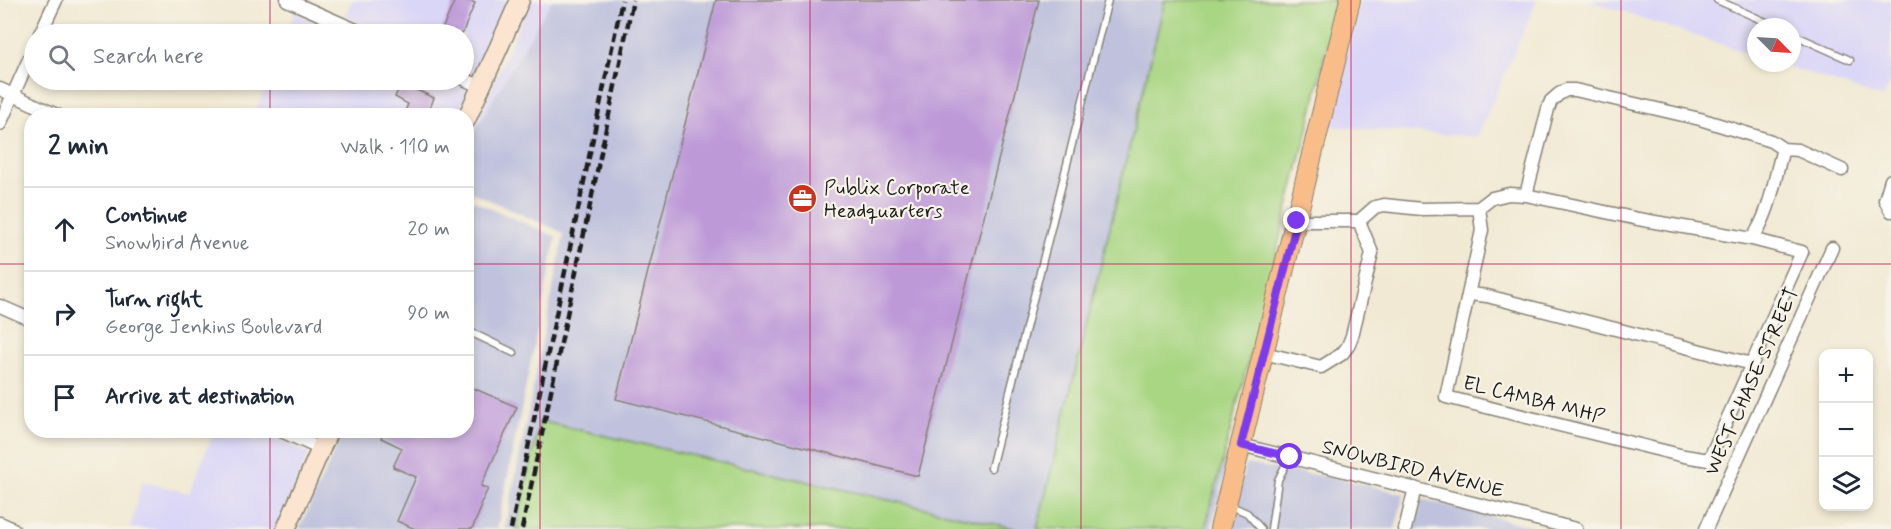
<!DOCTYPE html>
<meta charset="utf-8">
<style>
body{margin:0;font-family:Mynerve,sans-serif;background:#f2f2f3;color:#1f2937}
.controls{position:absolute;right:18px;bottom:18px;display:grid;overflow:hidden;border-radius:12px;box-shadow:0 3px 9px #0003}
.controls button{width:54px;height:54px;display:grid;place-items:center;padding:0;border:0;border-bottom:2px solid #e0e1e3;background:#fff;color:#1f2937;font:30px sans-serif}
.compass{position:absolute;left:1747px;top:18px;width:54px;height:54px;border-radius:50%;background:#fff;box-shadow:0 3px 9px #0003;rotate:114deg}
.stop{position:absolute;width:18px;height:18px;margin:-14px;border:4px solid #7c3aed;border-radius:50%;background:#fff}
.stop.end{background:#7c3aed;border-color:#fff;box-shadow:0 2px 6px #0008}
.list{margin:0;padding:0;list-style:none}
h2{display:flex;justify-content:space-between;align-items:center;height:78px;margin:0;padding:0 24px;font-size:26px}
h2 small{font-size:20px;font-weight:400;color:#747a83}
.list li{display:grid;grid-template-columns:39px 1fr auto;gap:18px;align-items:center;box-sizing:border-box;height:84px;padding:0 24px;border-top:2px solid #e0e1e3}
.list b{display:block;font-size:22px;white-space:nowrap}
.list p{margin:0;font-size:20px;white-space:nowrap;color:#747a83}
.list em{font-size:20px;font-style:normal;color:#747a83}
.icon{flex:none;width:33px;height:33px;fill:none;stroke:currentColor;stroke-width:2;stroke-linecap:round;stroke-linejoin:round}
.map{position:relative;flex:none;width:1891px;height:529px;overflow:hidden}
.search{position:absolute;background:#fff;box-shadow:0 3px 9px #0003;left:24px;top:24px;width:450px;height:66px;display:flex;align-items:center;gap:15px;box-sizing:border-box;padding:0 21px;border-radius:33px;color:#747a83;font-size:22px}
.panel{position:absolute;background:#fff;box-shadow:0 3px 9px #0003;left:24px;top:108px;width:450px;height:330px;border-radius:24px}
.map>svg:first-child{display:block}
.built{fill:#dad6f7}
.industrial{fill:#c0c2dd}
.green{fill:#a9d683;stroke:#627950;stroke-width:1.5}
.building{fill:#bd99d8}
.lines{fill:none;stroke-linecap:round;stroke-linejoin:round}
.service-casing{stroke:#868278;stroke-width:9}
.minor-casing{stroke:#868278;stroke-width:15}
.secondary-casing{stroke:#868278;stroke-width:21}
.primary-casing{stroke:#868278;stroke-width:22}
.service{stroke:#fff;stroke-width:6}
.minor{stroke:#fff;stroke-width:12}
.secondary{stroke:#fce5d0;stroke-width:18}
.primary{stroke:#f8bd89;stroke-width:20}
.rail{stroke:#1c1c1c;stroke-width:4.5;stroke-dasharray:9 4.5;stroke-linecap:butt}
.route{stroke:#7c3aed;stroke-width:8}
.grid{fill:none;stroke:#c2185b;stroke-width:1.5;stroke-opacity:0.55}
.labels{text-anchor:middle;stroke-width:4.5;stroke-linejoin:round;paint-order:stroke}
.poi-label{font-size:20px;fill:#1c1c1c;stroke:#f7f3e8;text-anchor:start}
.street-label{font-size:20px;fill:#1c1c1c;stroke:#f7f3e8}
</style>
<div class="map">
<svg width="1891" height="529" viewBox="0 0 1891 529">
<rect width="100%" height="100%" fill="#f7f3e8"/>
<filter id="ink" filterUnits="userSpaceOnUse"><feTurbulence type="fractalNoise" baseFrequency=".0167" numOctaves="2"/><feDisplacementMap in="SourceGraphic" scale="12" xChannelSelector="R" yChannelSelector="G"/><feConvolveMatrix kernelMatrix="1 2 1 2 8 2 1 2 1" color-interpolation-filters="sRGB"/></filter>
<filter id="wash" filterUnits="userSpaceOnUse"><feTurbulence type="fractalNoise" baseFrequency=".008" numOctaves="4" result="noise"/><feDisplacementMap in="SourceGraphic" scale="24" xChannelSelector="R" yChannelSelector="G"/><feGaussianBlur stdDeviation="1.35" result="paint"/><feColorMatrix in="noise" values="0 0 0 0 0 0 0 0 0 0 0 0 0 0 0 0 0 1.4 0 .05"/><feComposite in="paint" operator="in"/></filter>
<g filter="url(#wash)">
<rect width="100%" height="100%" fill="#f1e9d3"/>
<path class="built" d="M352 0H510L476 75 464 69V34H385L345 16Z
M530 0H552L467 144Z
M1360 0H1537L1477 137 1329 126Z
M1588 0H1891V81L1883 98 1777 63H1792V27H1756V56Z
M295 12 344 34H286Z
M268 80H445L469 90 458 115 254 116Z
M214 431H259L309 453 275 529H130L142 481 189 493Z"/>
<path class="industrial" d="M552 0H1165L1037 529H1017L540 421 516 529H505L563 239V234L559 231 467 190V144Z
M467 198 556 237 497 529H299L344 431 466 430Z
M1224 461H1228L1211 529H1205Z
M1246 464 1347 480 1404 494 1395 529H1230Z
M1422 499 1541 529H1414Z"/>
<path class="green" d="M1165 0H1337L1309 125 1205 529H1037Z
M540 421 1017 529H516Z"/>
<g id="blocks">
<path class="building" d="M455 0H467L475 3 462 34H440Z
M716 0H1039L918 476 616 399Z
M401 83 434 98 427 116H403L408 104 395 97Z
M466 385 517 407 481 486 488 489 480 505 482 506 472 529H415L397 521 416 477 393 467 402 448 381 438 384 430H466Z"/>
</g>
</g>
<g filter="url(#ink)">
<use href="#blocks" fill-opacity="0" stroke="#868278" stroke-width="1.5"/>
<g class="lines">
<defs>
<path id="service" d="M1717 0 1777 27
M1792 34 1850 60
M466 330 514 353
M991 468 1108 0
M1229 505 1247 513 1261 529
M1271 529 1278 480 1289 458"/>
<path id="minor" d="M287 0 365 34
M40 34 56 0
M464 79 481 87
M0 89 59 116
M0 124 34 48
M1891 180 1885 200 1891 211
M1526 195 1548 109 1551 101 1559 94 1566 90H1575L1700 119 1771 141 1783 149 1798 150 1842 170
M1297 221H1359L1375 207 1384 205 1422 209 1479 208 1492 198 1509 194 1526 195 1638 219 1752 239 1802 252 1709 460 1684 456 1446 397 1482 230 1479 208
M1752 239C1772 209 1773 182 1783 149
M1470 294 1487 296 1752 364
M0 306 32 320
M1264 353 1321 367 1342 354 1348 346 1352 336 1372 253 1359 221
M279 430 321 449
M1241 445 1576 529
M0 523 13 529
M1405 529 1415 488
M1706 529 1832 248"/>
<path id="secondary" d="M466 120 520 0
M286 529 329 430"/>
<path id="primary" d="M1220 529 1350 0"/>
</defs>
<use href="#service" class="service-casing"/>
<use href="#minor" class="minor-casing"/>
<use href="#secondary" class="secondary-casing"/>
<use href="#primary" class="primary-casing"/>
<use href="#service" class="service"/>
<use href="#minor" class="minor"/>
<use href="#secondary" class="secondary"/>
<use href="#primary" class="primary"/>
<path class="rail" d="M511 529 622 0
M522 529 633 0"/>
</g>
</g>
<g class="lines" filter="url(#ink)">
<path class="route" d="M1290 457 1241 445 1297 221"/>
</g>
<path class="grid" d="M270 0V34M540 0V529M810 0V529M1081 0V529M1351 0V529M1621 0V529M270 80V116M0 264H32M466 264H1891M270 430V529"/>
<defs>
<symbol id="office-disc" viewBox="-11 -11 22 22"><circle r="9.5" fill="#c8321e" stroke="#f7f3e8"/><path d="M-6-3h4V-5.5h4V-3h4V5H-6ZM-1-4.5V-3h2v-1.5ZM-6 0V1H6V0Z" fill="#fff"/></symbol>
</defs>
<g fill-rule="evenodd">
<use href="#office-disc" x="786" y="182" width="33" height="33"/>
</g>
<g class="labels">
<g class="poi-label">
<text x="824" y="194">Publix Corporate<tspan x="824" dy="23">Headquarters</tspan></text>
</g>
<g class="street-label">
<text transform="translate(1751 381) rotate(-66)" y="7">WEST CHASE STREET</text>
<text transform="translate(1534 399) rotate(14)" y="7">EL CAMBA MHP</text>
<text transform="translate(1413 468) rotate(14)" y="7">SNOWBIRD AVENUE</text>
</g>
</g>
</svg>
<div class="controls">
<button>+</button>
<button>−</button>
<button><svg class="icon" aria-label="layers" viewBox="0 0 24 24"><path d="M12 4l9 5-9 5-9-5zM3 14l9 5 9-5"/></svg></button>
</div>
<svg class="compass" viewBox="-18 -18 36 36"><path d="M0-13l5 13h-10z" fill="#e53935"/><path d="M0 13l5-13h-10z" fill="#747a83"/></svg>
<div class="stop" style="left:1290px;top:457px"></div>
<div class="stop end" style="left:1297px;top:221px"></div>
<div class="search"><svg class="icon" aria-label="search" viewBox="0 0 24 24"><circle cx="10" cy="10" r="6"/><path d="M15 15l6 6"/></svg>Search here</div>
<section class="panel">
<h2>2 min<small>Walk · 110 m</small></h2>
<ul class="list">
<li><svg class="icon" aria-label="ahead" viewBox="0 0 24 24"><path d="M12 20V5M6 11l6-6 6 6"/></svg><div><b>Continue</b><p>Snowbird Avenue</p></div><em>20 m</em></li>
<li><svg class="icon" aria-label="right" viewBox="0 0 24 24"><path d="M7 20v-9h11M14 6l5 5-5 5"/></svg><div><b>Turn right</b><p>George Jenkins Boulevard</p></div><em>90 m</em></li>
<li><svg class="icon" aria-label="arrive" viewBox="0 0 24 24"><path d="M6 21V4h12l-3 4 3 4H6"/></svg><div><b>Arrive at destination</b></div></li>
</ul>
</section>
</div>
